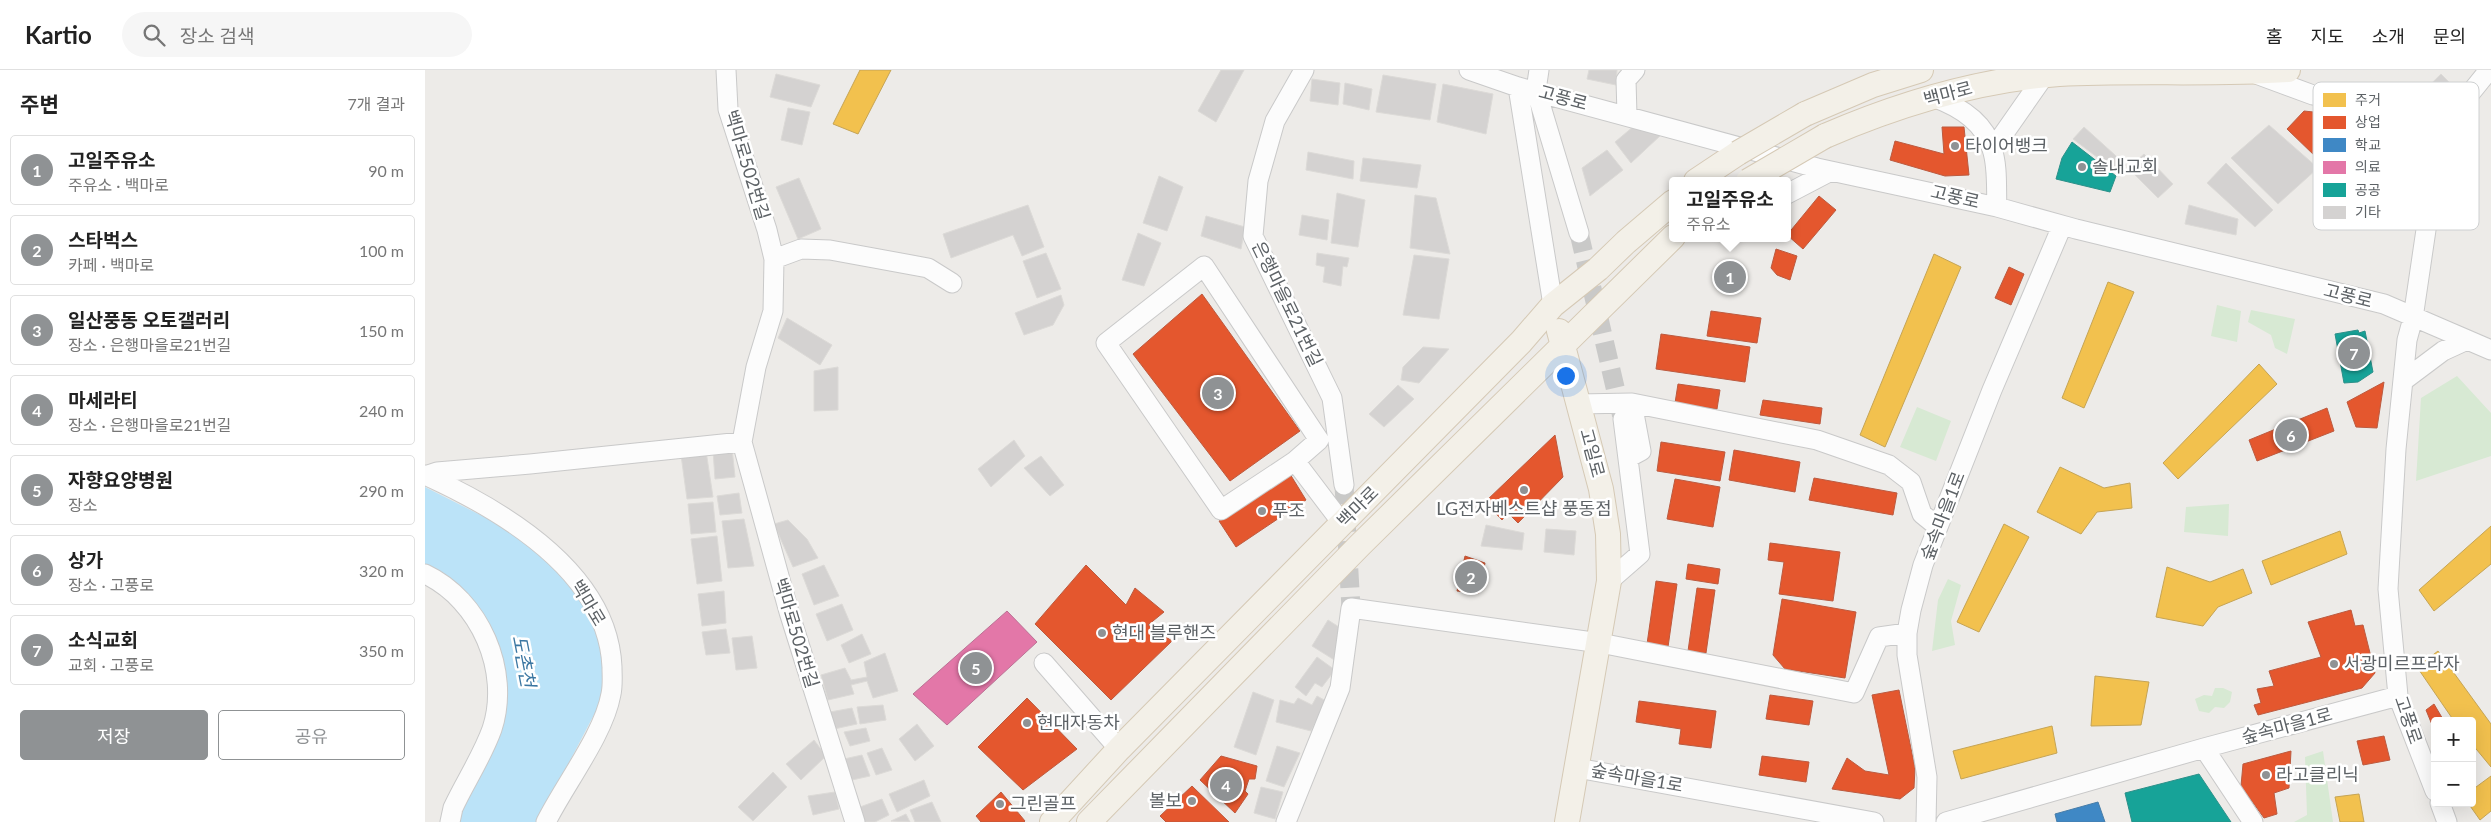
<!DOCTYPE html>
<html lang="ko">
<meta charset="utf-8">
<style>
body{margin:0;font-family:Lato,"Noto Sans KR",sans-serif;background:#f6f6f6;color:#222}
.controls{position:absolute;right:15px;bottom:15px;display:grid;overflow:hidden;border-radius:5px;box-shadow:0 5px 20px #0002}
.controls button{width:45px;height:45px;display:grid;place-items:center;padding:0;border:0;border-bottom:1px solid #e0e0e0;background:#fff;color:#222;font:25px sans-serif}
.you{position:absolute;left:1140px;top:305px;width:18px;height:18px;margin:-12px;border:4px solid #fff;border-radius:50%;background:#1a73e8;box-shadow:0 0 0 8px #1a73e833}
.badge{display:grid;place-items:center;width:32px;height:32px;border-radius:50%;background:#8f9294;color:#fff;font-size:16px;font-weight:700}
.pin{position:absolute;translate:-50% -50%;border:2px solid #fff;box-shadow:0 1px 5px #0006}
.popup{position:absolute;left:1244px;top:107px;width:122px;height:65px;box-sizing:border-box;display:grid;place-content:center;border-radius:5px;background:#fff;filter:drop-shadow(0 1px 4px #0005);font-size:16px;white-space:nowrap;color:#767676}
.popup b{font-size:19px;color:#222}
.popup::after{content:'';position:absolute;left:50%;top:100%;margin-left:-10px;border:10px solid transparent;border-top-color:#fff}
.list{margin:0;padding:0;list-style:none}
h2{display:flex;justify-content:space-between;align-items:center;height:65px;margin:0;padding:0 20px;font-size:21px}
h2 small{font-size:16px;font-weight:400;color:#767676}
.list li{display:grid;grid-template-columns:32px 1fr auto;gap:15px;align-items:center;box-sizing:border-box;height:70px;margin:0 10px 10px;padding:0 10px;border:1px solid #e0e0e0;border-radius:5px}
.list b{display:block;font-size:19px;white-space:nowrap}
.list p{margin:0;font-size:16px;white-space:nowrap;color:#767676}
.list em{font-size:16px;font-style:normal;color:#767676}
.actions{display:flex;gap:10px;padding:15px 20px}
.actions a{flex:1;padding:11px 0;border:1px solid #8f9294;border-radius:5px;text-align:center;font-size:18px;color:#8f9294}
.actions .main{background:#8f9294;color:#fff}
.icon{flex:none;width:28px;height:28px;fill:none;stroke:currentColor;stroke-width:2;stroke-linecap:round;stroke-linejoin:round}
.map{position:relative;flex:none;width:2066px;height:752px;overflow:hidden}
header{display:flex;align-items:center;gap:30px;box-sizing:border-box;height:70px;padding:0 25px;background:#fff;border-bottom:1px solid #e0e0e0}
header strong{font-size:24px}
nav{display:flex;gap:28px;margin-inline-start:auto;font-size:18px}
.search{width:350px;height:45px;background:#f6f6f6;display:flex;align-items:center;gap:12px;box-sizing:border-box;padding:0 18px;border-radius:28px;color:#767676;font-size:19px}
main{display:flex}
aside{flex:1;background:#fff}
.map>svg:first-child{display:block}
.green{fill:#d7e9d3}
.water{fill:#bbe3f8}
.homes{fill:#f2c14e;stroke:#c5a455}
.shops{fill:#e4572e;stroke:#bc5a3f}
.schools{fill:#3f88c5;stroke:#487da8}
.health{fill:#e377a8;stroke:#bb7194}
.public{fill:#17a398;stroke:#2c9089}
.building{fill:#d4d2d1;stroke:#dcdad7}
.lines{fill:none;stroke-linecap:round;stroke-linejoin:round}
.minor-tunnel{stroke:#c9c9c8;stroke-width:19;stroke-dasharray:19 9;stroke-linecap:butt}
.minor-casing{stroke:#c9c9c9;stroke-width:21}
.major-casing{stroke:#d5c9b5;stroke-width:26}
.minor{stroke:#fcfcfc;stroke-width:19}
.major{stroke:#f3f0e8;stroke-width:24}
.major-bridge-casing{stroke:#d5c9b5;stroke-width:26;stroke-linecap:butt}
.major-bridge{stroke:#f3f0e8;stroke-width:24}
.poi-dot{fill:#8f9294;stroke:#fff;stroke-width:2}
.labels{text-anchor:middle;stroke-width:5;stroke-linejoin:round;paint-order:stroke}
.street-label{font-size:18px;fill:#5d6266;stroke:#fff}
.poi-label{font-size:18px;fill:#5d6266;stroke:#fff;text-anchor:start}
.water-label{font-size:19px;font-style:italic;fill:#3b77a2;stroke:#fff}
.key{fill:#fff;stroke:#ced0d1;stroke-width:1}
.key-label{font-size:14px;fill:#5d6266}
</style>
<header>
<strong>Kartio</strong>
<div class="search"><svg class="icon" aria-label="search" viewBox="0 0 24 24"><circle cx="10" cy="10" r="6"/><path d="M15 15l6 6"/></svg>장소 검색</div>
<nav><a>홈</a><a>지도</a><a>소개</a><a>문의</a></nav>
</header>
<main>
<aside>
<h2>주변<small>7개 결과</small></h2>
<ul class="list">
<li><span class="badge">1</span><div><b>고일주유소</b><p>주유소 · 백마로</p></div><em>90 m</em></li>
<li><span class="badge">2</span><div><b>스타벅스</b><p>카페 · 백마로</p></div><em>100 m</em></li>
<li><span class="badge">3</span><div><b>일산풍동 오토갤러리</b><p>장소 · 은행마을로21번길</p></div><em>150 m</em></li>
<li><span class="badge">4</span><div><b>마세라티</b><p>장소 · 은행마을로21번길</p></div><em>240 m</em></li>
<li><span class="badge">5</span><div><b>자향요양병원</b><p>장소</p></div><em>290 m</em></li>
<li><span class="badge">6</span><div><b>상가</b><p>장소 · 고풍로</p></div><em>320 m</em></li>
<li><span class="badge">7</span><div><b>소식교회</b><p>교회 · 고풍로</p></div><em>350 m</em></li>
</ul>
<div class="actions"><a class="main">저장</a><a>공유</a></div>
</aside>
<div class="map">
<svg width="2066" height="752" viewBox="0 0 2066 752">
<rect width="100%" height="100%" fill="#edebe8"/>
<path class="green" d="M1792 235 1816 241 1812 272 1786 266Z
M1826 240 1870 249 1862 284 1850 278 1846 265 1823 252Z
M2032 306 2066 343V386L1991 411 1996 328Z
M1492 337 1526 351 1511 391 1475 377Z
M1804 434 1803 466 1759 462 1761 437Z
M1523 509 1536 515 1526 551 1530 575 1507 581 1513 530Z
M1790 618H1798L1807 622 1805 632 1799 638 1790 637 1784 643 1774 641 1770 629 1779 625 1787 626Z
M1898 681 1908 752H1869L1882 745 1880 687Z"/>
<path class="water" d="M0 417 87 461 128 493 169 551 181 606 173 637 113 752H29L61 684 68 573 0 498Z"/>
<path class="homes" d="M435 0H466L433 64 408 54Z
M1509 184 1536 197 1460 377 1435 365Z
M1683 212 1709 222 1659 338 1637 328Z
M1834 294 1852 314 1753 409 1738 393Z
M1635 397 1679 418 1705 413 1707 438 1672 442 1656 464 1612 442Z
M1579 454 1604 467 1554 562 1532 552Z
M2066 456V494L2009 541 1994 520Z
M1915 461 1922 484 1846 515 1837 491Z
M1742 497 1785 512 1818 499 1827 523 1793 537 1778 556 1731 547Z
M2013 581 2066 654V697L2047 674V651H2029L1992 597Z
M1670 606 1724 612 1716 655 1666 656Z
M1627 656 1632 683 1536 709 1528 681Z
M2066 706V741L2055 750 2043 733H2047V720Z
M1934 724 1939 752H1915L1910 727Z"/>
<path class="shops" d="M1879 41 1917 45 1954 83 1920 115 1862 59Z
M1517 57H1539L1544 105 1520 106 1465 90 1470 71 1519 84Z
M1394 126 1411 140 1378 179 1362 165Z
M1351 179 1372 186 1365 210 1352 205 1346 198Z
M1584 197 1599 204 1586 235 1570 228Z
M777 224 875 361 805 411 708 284Z
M1286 241 1336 248 1332 273 1282 266Z
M1236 264 1325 277 1320 312 1231 299Z
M1959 312 1952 358 1931 357 1922 332Z
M1253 314 1295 320 1292 339 1250 333Z
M1338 330 1397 338 1395 354 1335 345Z
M1902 338 1909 361 1832 391 1824 370Z
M1130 365 1138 407 1093 453 1083 443 1077 450 1060 432Z
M1236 372 1300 382 1295 411 1232 401Z
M1309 380 1375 392 1370 422 1304 410Z
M865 404 881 430 811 477 794 451Z
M1389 408 1472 423 1468 445 1384 430Z
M1250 409 1295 417 1288 457 1242 449Z
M1345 473 1415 482 1408 531 1354 524 1359 492 1343 490Z
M1040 486 1060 493 1054 523 1032 521Z
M1263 494 1295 499 1293 514 1261 509Z
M661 495 701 535 710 518 739 542 723 555 747 571 686 630 610 554Z
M1231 511 1252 514 1243 577 1222 574Z
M1272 518 1290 520 1281 583 1263 581Z
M1357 529 1431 542 1420 608 1360 599 1348 585Z
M1926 540 1930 556 1938 555 1950 603 1937 618 1833 645 1829 635 1836 633 1832 619 1849 616 1844 601 1896 587 1883 552Z
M1474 620 1490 698 1489 718 1475 729 1407 719 1422 688 1440 701 1464 705 1447 625Z
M1345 625 1388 631 1384 655 1341 649Z
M602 628 652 679 598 720 553 677Z
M1214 631 1291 641 1286 678 1254 674 1256 659 1211 652Z
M2009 634 2019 651H2010V662L2001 640Z
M1959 666 1965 690 1938 695 1932 671Z
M1866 681 1864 718 1849 723 1852 744 1839 748 1816 716 1818 694Z
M796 686 832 696 830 709H824L820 721 823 724 810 743 775 710Z
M1337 686 1384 692 1381 712 1334 705Z
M767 716 804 752H741L735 746Z
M576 722 600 751 599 752H556L551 746Z"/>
<path class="schools" d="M1673 732 1680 752H1632L1630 744Z"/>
<path class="health" d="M582 541 612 572 522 655 488 624Z"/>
<path class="public" d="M1647 72 1691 106 1685 122 1631 109 1637 88Z
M1933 260 1934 263 1940 261 1948 302 1933 312 1919 313 1910 264Z
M1774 704 1806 752H1707L1700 723Z"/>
<path class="building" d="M796 0H819L791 52 773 41Z
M1164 0H1192L1191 15 1162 9Z
M351 4 395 15 386 37 345 27Z
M2016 4 2030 18 1988 76 1964 55Z
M958 5 1011 14 1005 50 951 42Z
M887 9 915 13 913 35 885 31Z
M920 13 947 19 944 40 918 34Z
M1018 14 1068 24 1061 64 1012 52Z
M363 38 385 42 377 75 356 70Z
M1844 55 1893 98 1853 134 1806 88Z
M1209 56 1236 65 1206 93 1190 72Z
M1659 57 1701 95 1693 103 1648 69Z
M1182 80 1198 100 1165 126 1157 98Z
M883 82 929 91 928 109 881 100Z
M1719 84 1748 114 1733 128 1703 98Z
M938 88 996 95 992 118 935 111Z
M1801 93 1848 140 1830 157 1782 113Z
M734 106 758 117 742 161 718 153Z
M374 108 396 159 373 169 351 117Z
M912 123 940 130 933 177 906 173Z
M990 125 1011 128 1025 184 985 178Z
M603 135 619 177 597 186 588 165 526 188 518 164Z
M1764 135 1813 149 1811 165 1760 154Z
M877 145 904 150 902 170 874 165Z
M781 146 820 157 816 179 776 166Z
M713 163 736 173 719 216 697 210Z
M621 183 636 219 612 228 598 191Z
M892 183 924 188 922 197 918 196 916 216 898 212 900 197 891 195Z
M989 185 1024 189 1014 249 978 245Z
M636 225 639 235 628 255 599 265 590 243Z
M362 248 407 275 395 295 353 268Z
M998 277 1024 279 994 313 976 310 978 297Z
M413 297V340L389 341V301Z
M973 315 989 329 959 357 944 344Z
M589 370 600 386 566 417 553 399Z
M307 378 310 407 290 409 288 380Z
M281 381 288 427 262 429 256 385Z
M616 386 639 415 625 426 599 398Z
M314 423 317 443 295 445 292 426Z
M288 432 291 462 266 464 263 434Z
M319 449 329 496 303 498 297 451Z
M363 450 382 469 393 488 368 497 349 454Z
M1061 455 1099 463 1097 480 1056 476Z
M1121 459 1151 461 1149 485 1119 482Z
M292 466 297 511 272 514 266 469Z
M399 495 414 526 389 535 377 504Z
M299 521 301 553 277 556 273 524Z
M417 534 428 560 402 571 391 544Z
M903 550 914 557 911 591 887 576Z
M301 559 305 583 281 585 277 562Z
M437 564 446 584 424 593 416 575Z
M327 566 332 598 311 600 307 568Z
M460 583 473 621 448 628 442 611 426 615 429 624 403 630 396 605 420 598 426 610 442 607 439 592Z
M892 587 910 600 897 617 890 613 881 626 870 617Z
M828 622 849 630 831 685 809 677Z
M892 626 901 631 886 661 851 652 855 630 869 634 873 628 887 635Z
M458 635 461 650 435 654 432 637Z
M427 638 432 654 409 659 405 642Z
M492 654 509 676 490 691 474 669Z
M441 658 445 671 425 676 419 662Z
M389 670 401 686 376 710 361 694Z
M852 676 875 683 859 717 841 711Z
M457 678 467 700 451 705 442 683Z
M437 685 445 706 427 710 419 689Z
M348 702 362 717 328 751 313 737Z
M499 710 505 726 472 742 464 724Z
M836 717 858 722 850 749 829 743Z
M410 722 414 739 388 745 383 726Z
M457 729 464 745 450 752H440L435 737Z
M507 732 516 752H490L485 740Z
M481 744 485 752 466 751Z"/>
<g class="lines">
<path class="minor-tunnel" d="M1154 163 1197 347
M919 415 926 538"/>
<defs>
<path id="minor" d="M301 0 303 39 342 160 349 189 348 241 331 297 317 372 364 542 430 752
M879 0 850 51 833 111 828 166 907 328 919 415
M1044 0 1093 17 1392 98 1572 137 1651 159 1959 234 2066 280
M1114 0 1111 20 1154 163
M1831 4 1888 25 1922 32 2007 123
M1093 17 1128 235
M1508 27C1533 36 1559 51 1567 79 1573 96 1571 119 1572 137
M1202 45 1201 10 1210 0
M1568 79 1619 6
M1362 124 1406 101
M349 189 376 179 405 180 503 198 527 213
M779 196 894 370 870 391 796 440 681 273Z
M1978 311 2018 281 2042 270
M1153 334 1207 333 1392 370 1464 395 1486 412 1497 444 1513 457
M1203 388 1216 381 1208 338
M870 391 917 453
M0 405C77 440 183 502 187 597 187 605 188 615 186 624 179 664 140 714 121 752
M0 406 12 402 105 394 317 372
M0 504C55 530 86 601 67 659 57 687 40 712 28 738L25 752
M1184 511 1215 484 1198 349
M619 593 694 679
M1779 678 1828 752
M1152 698 1449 752
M2010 721 1973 626 1963 519 1971 379 1982 270 1988 248 2011 92 2035 36 2064 0
M2015 733 2022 752
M861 752 915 618 926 538 1175 573 1429 623 1454 567 1482 563
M1501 752 1502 707 1482 585V563L1486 540 1498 495 1567 320 1637 156
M1521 752 1779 678 1973 626"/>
<path id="major" d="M1380 44 1448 15 1496 0
M1400 66C1474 34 1553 10 1634 4 1710 0 1787 5 1863 0
M1271 111 1313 83
M1134 261 1176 419 1183 464 1184 511 1142 752
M627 752 694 679 1096 272 1128 235 1173 199 1201 172 1248 132
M664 752 935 475 1248 167"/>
</defs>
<use href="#minor" class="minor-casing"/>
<use href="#major" class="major-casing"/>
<use href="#minor" class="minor"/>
<use href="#major" class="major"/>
<defs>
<path id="major-bridge" d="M1313 83 1380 44
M1323 111 1400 66"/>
</defs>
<use href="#major-bridge" class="major-bridge-casing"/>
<use href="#major-bridge" class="major-bridge"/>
</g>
<g class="poi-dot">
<circle cx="1530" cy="76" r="5"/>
<circle cx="1657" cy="97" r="5"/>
<circle cx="1099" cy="420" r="5"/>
<circle cx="837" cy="441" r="5"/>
<circle cx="677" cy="563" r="5"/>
<circle cx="1909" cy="594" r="5"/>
<circle cx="602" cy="653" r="5"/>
<circle cx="1841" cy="705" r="5"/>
<circle cx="767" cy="731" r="5"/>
<circle cx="575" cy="734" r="5"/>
</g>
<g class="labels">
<g class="street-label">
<text transform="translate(1523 24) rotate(-15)" y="6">백마로</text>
<text transform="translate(1138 28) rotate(15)" y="6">고풍로</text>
<text transform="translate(322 95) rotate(73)" y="6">백마로502번길</text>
<text transform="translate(1530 127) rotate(13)" y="6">고풍로</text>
<text transform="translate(1923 226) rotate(14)" y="6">고풍로</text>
<text transform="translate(862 234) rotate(64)" y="6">은행마을로21번길</text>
<text transform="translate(1167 383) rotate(75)" y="6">고일로</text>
<text transform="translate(933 437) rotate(-45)" y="6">백마로</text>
<text transform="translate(1518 446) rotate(-69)" y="6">숲속마을1로</text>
<text transform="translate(163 533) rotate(59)" y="6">백마로</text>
<text transform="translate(371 563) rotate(73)" y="6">백마로502번길</text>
<text transform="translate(1983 650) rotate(71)" y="6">고풍로</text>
<text transform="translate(1862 656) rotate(-15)" y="6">숲속마을1로</text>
<text transform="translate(1212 708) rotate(10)" y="6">숲속마을1로</text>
</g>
<g class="poi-label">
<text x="1540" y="82">타이어뱅크</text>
<text x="1667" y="103">솔내교회</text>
<text x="1099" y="445" text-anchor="middle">LG전자베스트샵 풍동점</text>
<text x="847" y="447">푸조</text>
<text x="687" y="569">현대 블루핸즈</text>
<text x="1919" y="600">서광미르프라자</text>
<text x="612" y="659">현대자동차</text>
<text x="1851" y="711">라고클리닉</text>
<text x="757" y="737" text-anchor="end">볼보</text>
<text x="585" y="740">그린골프</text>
</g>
<g class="water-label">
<text transform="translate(99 591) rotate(79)" y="7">도촌천</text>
</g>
</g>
<rect x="1888" y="12" width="166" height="148" rx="8" class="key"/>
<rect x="1898" y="23" width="23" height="14" fill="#f2c14e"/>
<rect x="1898" y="46" width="23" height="13" fill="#e4572e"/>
<rect x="1898" y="68" width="23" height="14" fill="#3f88c5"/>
<rect x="1898" y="91" width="23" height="13" fill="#e377a8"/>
<rect x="1898" y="113" width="23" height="14" fill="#17a398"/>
<rect x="1898" y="136" width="23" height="13" fill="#d4d2d1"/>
<g class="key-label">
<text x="1930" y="35">주거</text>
<text x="1930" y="57">상업</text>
<text x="1930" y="80">학교</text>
<text x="1930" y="102">의료</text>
<text x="1930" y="125">공공</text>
<text x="1930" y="147">기타</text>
</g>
</svg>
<div class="controls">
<button>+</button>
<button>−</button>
</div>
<div class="you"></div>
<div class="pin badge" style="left:1305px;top:207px">1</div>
<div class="popup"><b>고일주유소</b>주유소</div>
<div class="pin badge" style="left:1046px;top:507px">2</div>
<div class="pin badge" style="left:793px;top:323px">3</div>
<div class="pin badge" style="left:801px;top:715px">4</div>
<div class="pin badge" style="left:551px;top:598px">5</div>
<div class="pin badge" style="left:1866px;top:365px">6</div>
<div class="pin badge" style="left:1929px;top:283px">7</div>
</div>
</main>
